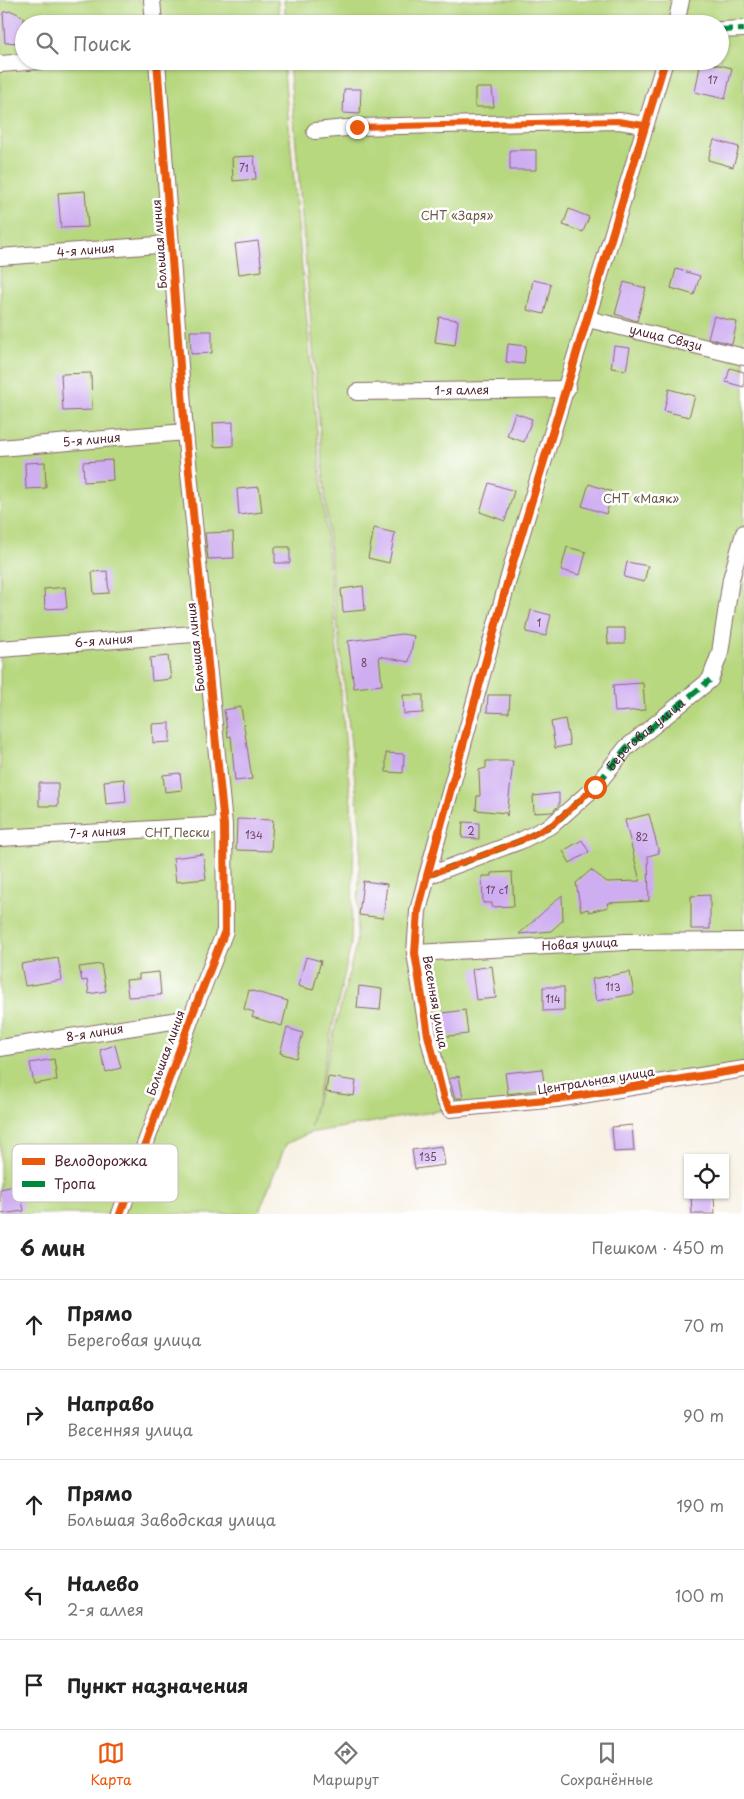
<!DOCTYPE html>
<html lang="ru">
<meta charset="utf-8">
<style>
body{margin:0;font-family:"Playpen Sans",sans-serif;background:#f6f6f6;color:#222}
.controls{position:absolute;right:15px;bottom:15px;display:grid;overflow:hidden;border-radius:0px;box-shadow:0 1px 4px #0004}
.controls button{width:45px;height:45px;display:grid;place-items:center;padding:0;border:0;border-bottom:1px solid #e0e0e0;background:#fff;color:#222;font:25px sans-serif}
.stop{position:absolute;width:15px;height:15px;margin:-11px;border:4px solid #ea580c;border-radius:50%;background:#fff}
.stop.end{background:#ea580c;border-color:#fff;box-shadow:0 1px 5px #0008}
.list{margin:0;padding:0;list-style:none}
h2{display:flex;justify-content:space-between;align-items:center;height:65px;margin:0;padding:0 20px;font-size:21px}
h2 small{font-size:16px;font-weight:400;color:#767676}
.list li{display:grid;grid-template-columns:32px 1fr auto;gap:15px;align-items:center;box-sizing:border-box;height:90px;padding:0 20px;border-top:1px solid #e0e0e0}
.list b{display:block;font-size:19px;white-space:nowrap}
.list p{margin:0;font-size:16px;white-space:nowrap;color:#767676}
.list em{font-size:16px;font-style:normal;color:#767676}
.icon{flex:none;width:28px;height:28px;fill:none;stroke:currentColor;stroke-width:2;stroke-linecap:round;stroke-linejoin:round}
.map{position:relative;flex:none;width:744px;height:1214px;overflow:hidden}
.search{position:absolute;background:#fff;box-shadow:0 1px 4px #0004;left:15px;right:15px;top:15px;height:55px;display:flex;align-items:center;gap:12px;box-sizing:border-box;padding:0 18px;border-radius:28px;color:#767676;font-size:19px}
.sheet{height:515px;background:#fff}
nav{display:flex;justify-content:space-around;align-items:center;box-sizing:border-box;height:70px;border-top:1px solid #e0e0e0;background:#fff;font-size:14px;color:#767676}
nav a{display:grid;justify-items:center;gap:2px}
nav .on{color:#ea580c}
.map>svg:first-child{display:block}
.green{fill:#b7d87f;stroke:#807c55}
.building{fill:#cfadf1}
.lines{fill:none;stroke-linecap:round;stroke-linejoin:round}
.street-casing{stroke:#87686b;stroke-width:18}
.street{stroke:#fff;stroke-width:16}
.quiet{stroke:#00873e;stroke-width:6;stroke-dasharray:12 6;stroke-linecap:butt}
.cycleway-casing{stroke:#fff;stroke-width:11}
.cycleway{stroke:#e8590c;stroke-width:8}
.route{stroke:#ea580c;stroke-width:6}
.labels{text-anchor:middle;stroke-width:5;stroke-linejoin:round;paint-order:stroke}
.number-label{font-size:10px;fill:#6b425c}
.park-label{font-size:12px;fill:#6b5644;stroke:#fff}
.street-label{font-size:12px;fill:#4a1f2b;stroke:#fff}
.key{fill:#fff;stroke:#c9bcbf;stroke-width:1}
.key-label{font-size:14px;fill:#4a1f2b}
</style>
<div class="map">
<svg width="744" height="1214" viewBox="0 0 744 1214">
<rect width="100%" height="100%" fill="#fff"/>
<filter id="ink" filterUnits="userSpaceOnUse"><feTurbulence type="fractalNoise" baseFrequency=".02" numOctaves="2"/><feDisplacementMap in="SourceGraphic" scale="10" xChannelSelector="R" yChannelSelector="G"/><feConvolveMatrix kernelMatrix="1 2 1 2 8 2 1 2 1" color-interpolation-filters="sRGB"/></filter>
<filter id="wash" filterUnits="userSpaceOnUse"><feTurbulence type="fractalNoise" baseFrequency=".0096" numOctaves="4" result="noise"/><feDisplacementMap in="SourceGraphic" scale="20" xChannelSelector="R" yChannelSelector="G"/><feGaussianBlur stdDeviation="1.12" result="paint"/><feColorMatrix in="noise" values="0 0 0 0 0 0 0 0 0 0 0 0 0 0 0 0 0 1.4 0 .05"/><feComposite in="paint" operator="in"/></filter>
<g filter="url(#wash)">
<rect width="100%" height="100%" fill="#f8f1e3"/>
<path class="green" d="M0 0H278L280 24H24V61H283L354 837 351 945 310 1128 356 945 361 834 332 576 289 61H720V24H286L284 0H744V1069L450 1109 309 1133 286 1144 258 1214H0Z"/>
<g id="blocks">
<path class="building" d="M12 11 24 17V42L5 43 3 12Z
M701 61 732 68 725 99 695 92Z
M475 88H492L494 107H475Z
M344 89H361L360 114 343 113Z
M714 140 739 147 733 167 708 160Z
M510 150H536V170H510Z
M254 156 256 179 233 181 232 157Z
M85 191 88 227 61 228 58 193Z
M569 209 589 217 583 232 563 225Z
M258 241 262 271 239 274 235 244Z
M676 269 700 276 694 295 671 288Z
M533 280 551 284 544 314 527 310Z
M624 282 646 288 637 321 615 314Z
M714 316 737 322 732 344 708 338Z
M439 317 458 320 455 345 435 342Z
M190 331H212V353L191 354Z
M508 344 526 346 524 364 506 362Z
M614 346 630 348 626 370 611 368Z
M730 368 744 372V387L726 382Z
M91 373 92 410 63 411 61 374Z
M669 389 695 396 689 417 664 411Z
M515 413 532 419 524 442 507 436Z
M233 422V446L214 447 213 423Z
M112 460 113 480 84 482 83 462Z
M45 462 46 488 26 489 25 463Z
M489 483 514 491 505 521 480 512Z
M589 484 613 492 606 514 582 506Z
M259 487 262 512 239 515 237 489Z
M374 528 395 533 389 563 368 558Z
M233 532 234 558 208 559 205 533Z
M275 547H290V563H275Z
M567 547 586 552 580 575 561 570Z
M627 562 648 566 644 582 624 577Z
M107 571 109 593 94 594 92 572Z
M363 586 365 610 343 612 341 589Z
M65 587 67 608 45 609 44 589Z
M531 610 551 615 546 636 526 632Z
M607 628H625V644H608Z
M402 634 414 636 409 662 379 656 382 685 354 688 348 641Z
M168 656 171 679 152 681 150 658Z
M643 683 645 710 615 712 613 685Z
M403 695H423V713L404 714Z
M488 695H510L509 713 487 712Z
M241 707 252 779 235 781 231 736 228 737 224 710Z
M565 719 570 745 555 748 551 722Z
M170 723V742L153 743 152 724Z
M386 753 404 754 403 773 386 772Z
M486 761H513L507 816 506 813 476 810 477 796H480L479 770 486 768Z
M180 773 182 790 165 792 163 775Z
M124 779 126 802 106 804 104 781Z
M39 783H58V806H39Z
M559 793V805L552 812 534 813 533 796Z
M649 814 659 853 648 856 649 901 607 903 608 907 589 912 588 909 581 911 576 883 591 870 607 882 640 881 625 820Z
M237 819 273 820 271 851 236 850Z
M463 822 479 823V839L462 838Z
M582 840 589 852 570 863 563 851Z
M203 854 206 879 176 882 173 858Z
M512 872 514 906 492 907V903H483L482 876H491V873Z
M363 881 387 884 383 918 359 915Z
M562 895 563 920 551 931 519 934Z
M710 895V929H691V896Z
M306 957 321 961 313 990 298 986Z
M58 958 62 980 25 986 21 964Z
M101 964 106 991 89 994 87 980 82 981 79 967Z
M492 966 496 998 476 1000 472 969Z
M159 972 161 995 128 997 126 980 139 979V974Z
M630 972 634 994 596 1001 592 979Z
M359 986 382 989 380 1010 357 1008Z
M543 987H564V1010L543 1011Z
M249 990 288 1001 282 1026 252 1017 254 1012 244 1009Z
M465 1010 468 1034 439 1037 435 1014Z
M287 1028 303 1033 296 1058 280 1053Z
M115 1045 121 1068 106 1072 100 1050Z
M54 1059 57 1080 34 1084 30 1063Z
M542 1069 545 1089 508 1094 505 1073Z
M459 1076 463 1098H455L449 1079Z
M328 1077 356 1081 354 1096 326 1092Z
M632 1125 634 1151 614 1152 612 1127Z
M442 1146 445 1165 415 1169 412 1150Z
M19 1185 24 1211 0 1214V1189Z
M691 1195H714L715 1214H692Z"/>
</g>
</g>
<g filter="url(#ink)">
<use href="#blocks" fill-opacity="0" stroke="#87686b" stroke-width="1"/>
<g class="lines">
<defs>
<g id="street">
<path d="M152 0 154 24"/>
<path d="M676 24 681 0"/>
<path d="M720 30 744 29"/>
<path d="M665 61 513 562 427 876 418 911 415 953 428 1035 444 1099 450 1109 557 1099 744 1069"/>
<path d="M0 64 40 61"/>
<path d="M315 131 357 127 619 121 644 125"/>
<path id="s1" d="M0 257 171 244"/>
<path id="s2" d="M588 319 744 357"/>
<path id="s3" d="M357 392 567 389"/>
<path id="s4" d="M0 448 185 432"/>
<path id="s5" d="M0 649 206 633"/>
<path id="s6" d="M0 838 224 825"/>
<path id="s7" d="M427 876 520 841 552 825 595 787 626 748 710 680 720 653 731 579 744 533"/>
<path id="s8" d="M415 953 626 942 744 941"/>
<path id="s9" d="M0 1048 191 1018"/>
<path d="M120 1214 191 1018 225 931 224 825 185 432 157 61"/>
</g>
</defs>
<use href="#street" class="street-casing"/>
<use href="#street" class="street"/>
<path class="quiet" d="M720 30 744 29
M427 876 520 841 552 825 595 787 626 748 710 680"/>
<defs>
<path id="cycleway" d="M665 61 513 562 427 876 418 911 415 953 428 1035 444 1099 450 1109 557 1099 744 1069
M120 1214 191 1018 225 931 224 825 185 432 157 61"/>
</defs>
<use href="#cycleway" class="cycleway-casing"/>
<use href="#cycleway" class="cycleway"/>
</g>
</g>
<g class="lines" filter="url(#ink)">
<path class="route" d="M357 127 618 121 644 125 571 376 513 562 427 876 520 841 552 825 595 787"/>
</g>
<g class="labels">
<g class="number-label">
<text x="713" y="84">17</text>
<text x="244" y="172">71</text>
<text x="539" y="627">1</text>
<text x="364" y="667">8</text>
<text x="471" y="835">2</text>
<text x="254" y="839">134</text>
<text x="642" y="841">82</text>
<text x="497" y="894">17 с1</text>
<text x="613" y="991">113</text>
<text x="553" y="1003">114</text>
<text x="428" y="1161">135</text>
</g>
<g class="park-label">
<text x="457" y="220">СНТ «Заря»</text>
<text x="641" y="503">СНТ «Маяк»</text>
<text x="177" y="837">СНТ Пески</text>
</g>
<g class="street-label">
<text transform="translate(160 244) rotate(-94)" y="4">Большая линия</text>
<text dy="4" stroke="none"><textPath href="#s1" startOffset="86">4-я линия</textPath></text>
<text dy="4" stroke="none"><textPath href="#s2" startOffset="80">улица Связи</textPath></text>
<text dy="4" stroke="none"><textPath href="#s3" startOffset="105">1-я аллея</textPath></text>
<text dy="4" stroke="none"><textPath href="#s4" startOffset="92">5-я линия</textPath></text>
<text dy="4" stroke="none"><textPath href="#s5" startOffset="104">6-я линия</textPath></text>
<text transform="translate(196 647) rotate(-96)" y="4">Большая линия</text>
<text dy="4" stroke="none"><textPath href="#s7" startOffset="266">Береговая улица</textPath></text>
<text dy="4" stroke="none"><textPath href="#s6" startOffset="98">7-я линия</textPath></text>
<text dy="4" stroke="none"><textPath href="#s8" startOffset="165">Новая улица</textPath></text>
<text transform="translate(435 1002) rotate(80)" y="4">Весенняя улица</text>
<text dy="4" stroke="none"><textPath href="#s9" startOffset="96">8-я линия</textPath></text>
<text transform="translate(166 1053) rotate(-70)" y="4">Большая линия</text>
<text transform="translate(596 1081) rotate(-9)" y="4">Центральная улица</text>
</g>
</g>
<rect x="12" y="1144" width="166" height="58" rx="8" class="key"/>
<rect x="22" y="1158" width="23" height="7" fill="#e8590c"/>
<rect x="22" y="1181" width="23" height="6" fill="#00873e"/>
<g class="key-label">
<text x="54" y="1166">Велодорожка</text>
<text x="54" y="1189">Тропа</text>
</g>
</svg>
<div class="controls">
<button><svg class="icon" aria-label="locate" viewBox="0 0 24 24"><circle cx="12" cy="12" r="6"/><path d="M12 2v4M12 18v4M2 12h4M18 12h4"/></svg></button>
</div>
<div class="stop" style="left:595px;top:787px"></div>
<div class="stop end" style="left:357px;top:127px"></div>
<div class="search"><svg class="icon" aria-label="search" viewBox="0 0 24 24"><circle cx="10" cy="10" r="6"/><path d="M15 15l6 6"/></svg>Поиск</div>
</div>
<section class="sheet">
<h2>6 мин<small>Пешком · 450 m</small></h2>
<ul class="list">
<li><svg class="icon" aria-label="ahead" viewBox="0 0 24 24"><path d="M12 20V5M6 11l6-6 6 6"/></svg><div><b>Прямо</b><p>Береговая улица</p></div><em>70 m</em></li>
<li><svg class="icon" aria-label="right" viewBox="0 0 24 24"><path d="M7 20v-9h11M14 6l5 5-5 5"/></svg><div><b>Направо</b><p>Весенняя улица</p></div><em>90 m</em></li>
<li><svg class="icon" aria-label="ahead" viewBox="0 0 24 24"><path d="M12 20V5M6 11l6-6 6 6"/></svg><div><b>Прямо</b><p>Большая Заводская улица</p></div><em>190 m</em></li>
<li><svg class="icon" aria-label="left" viewBox="0 0 24 24"><path d="M17 20v-9H6M10 6l-5 5 5 5"/></svg><div><b>Налево</b><p>2-я аллея</p></div><em>100 m</em></li>
<li><svg class="icon" aria-label="arrive" viewBox="0 0 24 24"><path d="M6 21V4h12l-3 4 3 4H6"/></svg><div><b>Пункт назначения</b></div></li>
</ul>
</section>
<nav>
<a class="on"><svg class="icon" aria-label="map" viewBox="0 0 24 24"><path d="M3 6l6-2 6 2 6-2v14l-6 2-6-2-6 2zM9 4v14M15 6v14"/></svg>Карта</a>
<a><svg class="icon" aria-label="directions" viewBox="0 0 24 24"><path d="M12 3l9 9-9 9-9-9zM9 14v-3h6M13 9l2 2-2 2"/></svg>Маршрут</a>
<a><svg class="icon" aria-label="saved" viewBox="0 0 24 24"><path d="M7 4h10v16l-5-4-5 4z"/></svg>Сохранённые</a>
</nav>
